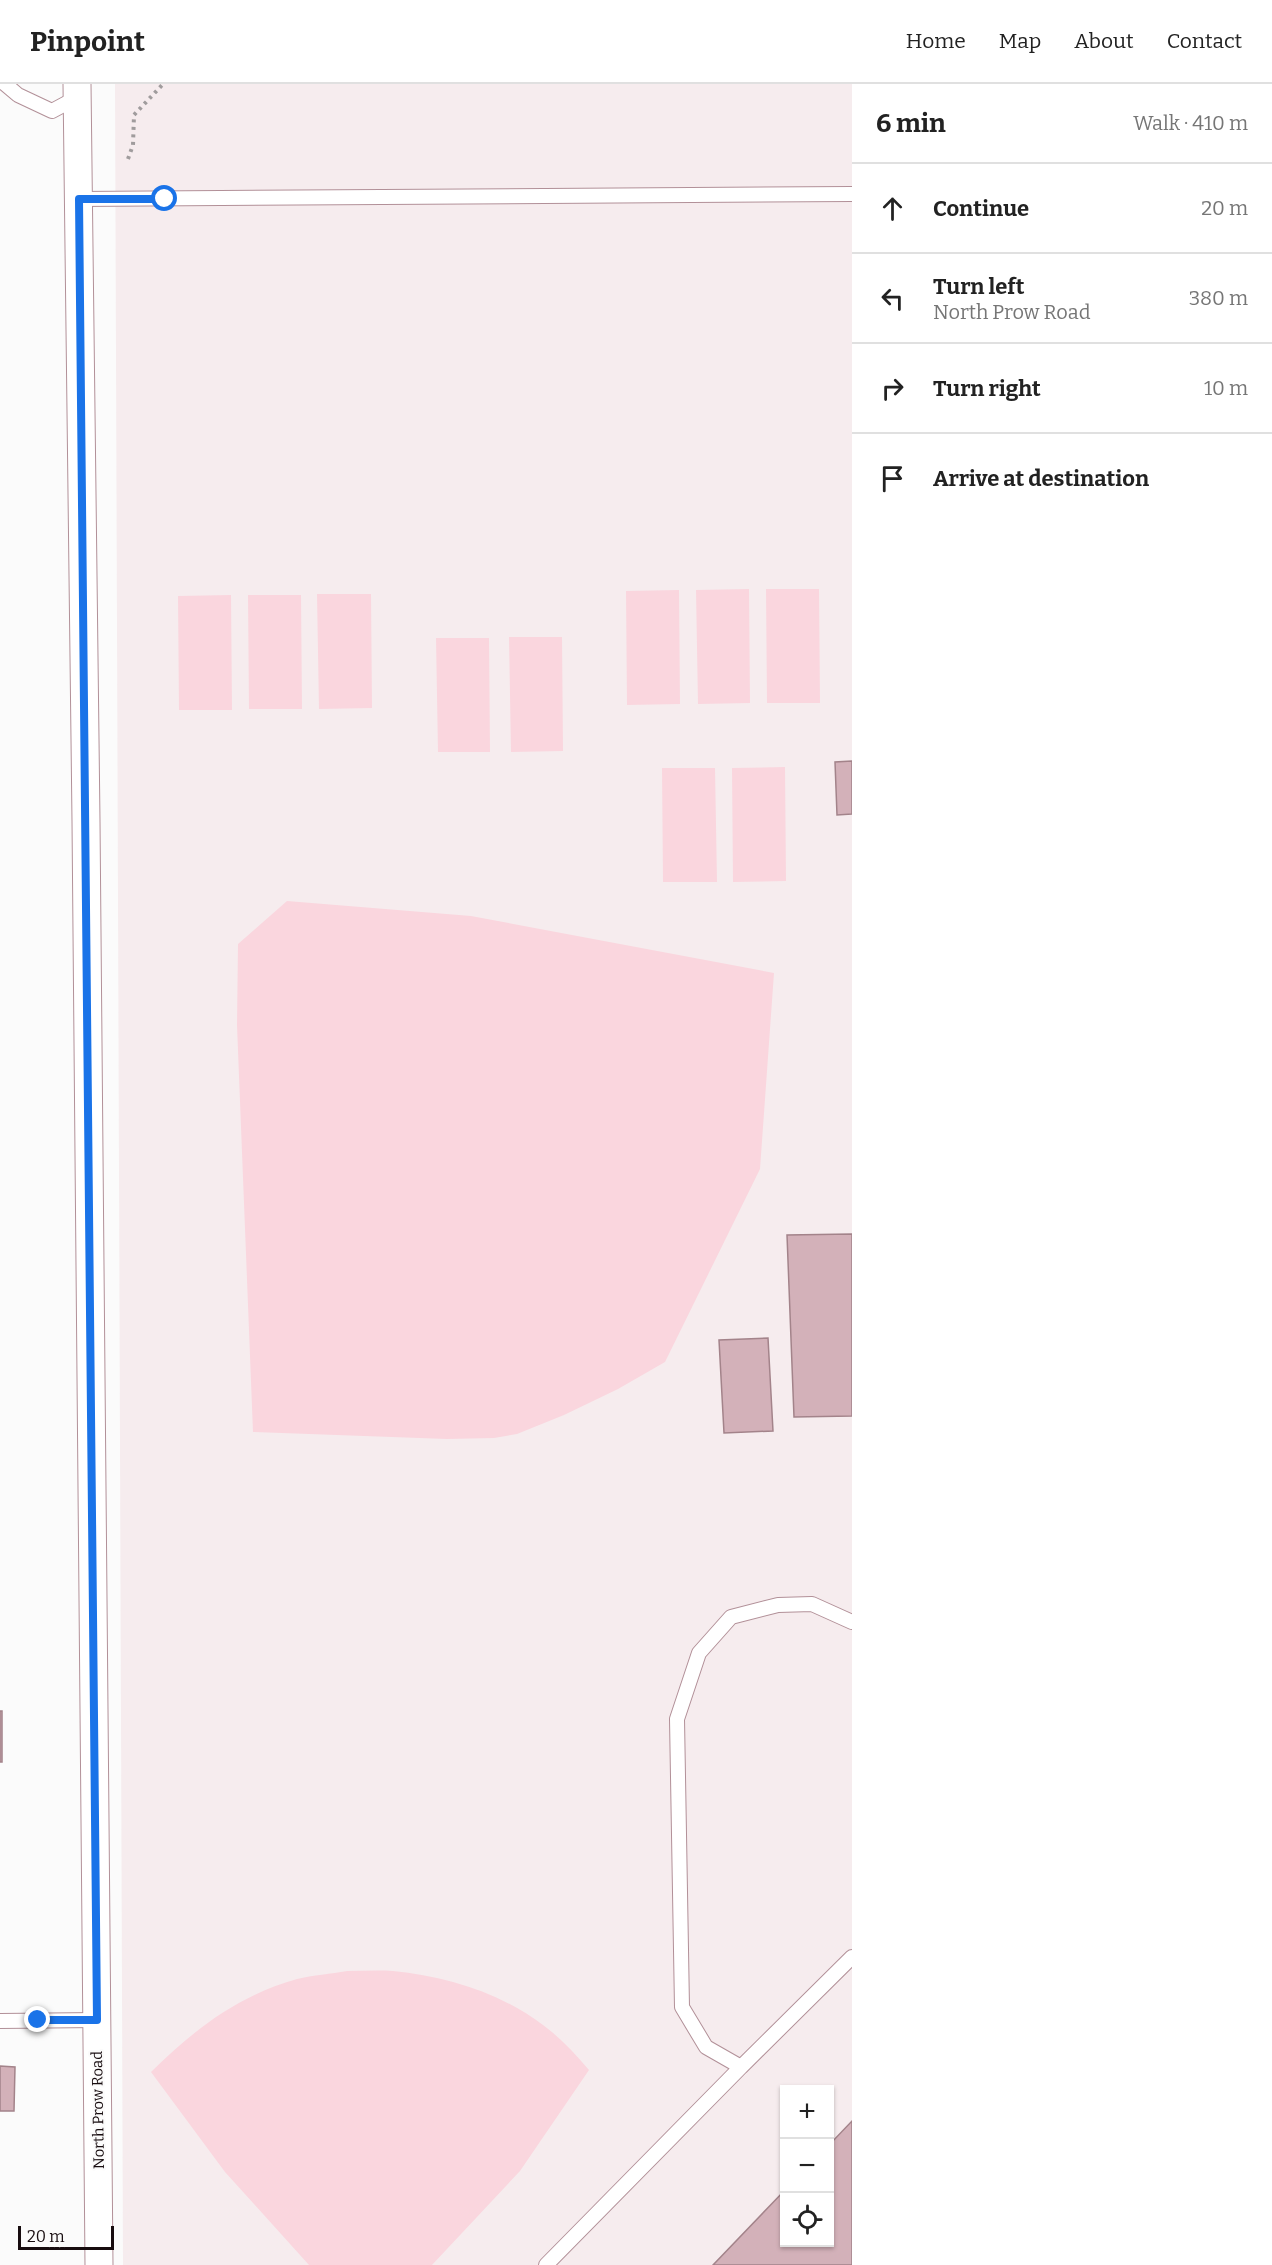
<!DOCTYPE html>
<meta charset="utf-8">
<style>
body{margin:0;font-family:Bitter,serif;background:#f2f2f2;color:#222}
.controls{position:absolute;right:18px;bottom:18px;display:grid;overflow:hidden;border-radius:0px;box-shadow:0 2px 4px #0004}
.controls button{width:54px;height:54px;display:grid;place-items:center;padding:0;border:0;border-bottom:2px solid #e0e0e0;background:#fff;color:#222;font:30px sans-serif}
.scale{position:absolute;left:18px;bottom:15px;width:96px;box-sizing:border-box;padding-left:6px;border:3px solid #170c0f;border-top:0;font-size:16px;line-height:21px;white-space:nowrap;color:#170c0f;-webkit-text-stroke:4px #fbfbfb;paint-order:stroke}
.stop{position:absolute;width:18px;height:18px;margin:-14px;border:4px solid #1a73e8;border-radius:50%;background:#fff}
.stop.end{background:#1a73e8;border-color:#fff;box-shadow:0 2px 6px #0008}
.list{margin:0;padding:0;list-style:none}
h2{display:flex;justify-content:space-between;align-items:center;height:78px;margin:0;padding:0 24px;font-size:26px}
h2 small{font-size:20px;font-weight:400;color:#767676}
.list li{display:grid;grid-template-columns:39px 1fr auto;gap:18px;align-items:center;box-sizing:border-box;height:90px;padding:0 24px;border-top:2px solid #e0e0e0}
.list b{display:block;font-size:22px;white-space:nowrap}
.list p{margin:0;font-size:20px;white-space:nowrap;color:#767676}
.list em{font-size:20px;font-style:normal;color:#767676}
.icon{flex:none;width:33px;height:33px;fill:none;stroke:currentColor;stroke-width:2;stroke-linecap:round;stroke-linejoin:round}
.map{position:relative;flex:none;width:852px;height:2181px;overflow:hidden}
header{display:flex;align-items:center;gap:36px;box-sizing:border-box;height:84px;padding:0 30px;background:#fff;border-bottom:2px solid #e0e0e0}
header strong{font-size:28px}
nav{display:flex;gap:33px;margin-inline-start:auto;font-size:21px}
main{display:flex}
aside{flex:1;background:#fff}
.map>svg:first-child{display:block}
.built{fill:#f6ecee;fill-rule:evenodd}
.green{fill:#fad6de}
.building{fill:#d3b1b9;stroke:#a3838a;stroke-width:1.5}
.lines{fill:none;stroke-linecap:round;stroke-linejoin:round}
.lane-casing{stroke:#b29098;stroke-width:16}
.street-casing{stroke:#b29098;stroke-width:29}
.path{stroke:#a09c9d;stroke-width:4;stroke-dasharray:3 4.5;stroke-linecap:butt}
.lane{stroke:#fff;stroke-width:14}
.street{stroke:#fff;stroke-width:27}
.route{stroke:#1a73e8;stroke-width:8}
.labels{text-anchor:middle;stroke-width:4.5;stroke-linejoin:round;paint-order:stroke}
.street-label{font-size:15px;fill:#170c0f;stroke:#fbfbfb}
</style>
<header>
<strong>Pinpoint</strong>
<nav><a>Home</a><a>Map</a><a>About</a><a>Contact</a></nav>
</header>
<main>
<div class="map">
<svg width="852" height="2181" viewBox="0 0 852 2181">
<rect width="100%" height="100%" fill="#fbfbfb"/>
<path class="built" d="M115 0H852V2181H123ZM784 2006H830V2158H784Z"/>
<path class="green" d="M749 505 750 619 698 620 696 506Z
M766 505H819L820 619H767Z
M679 506 680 620 627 621 626 507Z
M317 510H371L372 624 319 625Z
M231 511 232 626H179L178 512Z
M248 511H301L302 625H249Z
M509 553H562L563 667 511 668Z
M436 554H489L490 668H438Z
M785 683 786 797 733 798 732 684Z
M662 684H715L717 798H663Z
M287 817 471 832 774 889 760 1085 665 1278 618 1305 564 1331 517 1350 494 1354 447 1355 253 1348 237 941 238 860Z
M347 1887C362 1887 378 1886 393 1887 446 1892 501 1909 543 1941 561 1954 575 1970 589 1986L520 2087 432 2181H309L225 2088 151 1988C195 1945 237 1912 297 1895 313 1891 331 1890 347 1887Z"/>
<path class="building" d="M852 677V730L837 731 835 678Z
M852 1150V1332L794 1333 787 1151Z
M768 1254 773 1347 724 1349 719 1256Z
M0 1627H2V1678H0Z
M0 1982 15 1983 14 2027H0Z
M852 2037V2181H713L784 2107V2158H830V2060Z"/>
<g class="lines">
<defs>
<path id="lane" d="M5 0 18 11 52 27 78 13
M79 115 852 110
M852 1538 812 1520 778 1521 731 1533 699 1569 677 1635 682 1923 706 1963 741 1983 852 1873
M0 1937 97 1936
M546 2181 741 1983"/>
<path id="street" d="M77 0 86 737 99 2181"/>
</defs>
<use href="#lane" class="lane-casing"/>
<use href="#street" class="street-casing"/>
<path class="path" d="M128 75 133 61 134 31 163 0"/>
<use href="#lane" class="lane"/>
<use href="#street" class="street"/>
</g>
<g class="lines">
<path class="route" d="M38 1936H97L79 115H165"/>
</g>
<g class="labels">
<g class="street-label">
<text transform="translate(98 2026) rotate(-91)" y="5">North Prow Road</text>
</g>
</g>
</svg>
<div class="controls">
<button>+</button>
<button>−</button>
<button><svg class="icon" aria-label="locate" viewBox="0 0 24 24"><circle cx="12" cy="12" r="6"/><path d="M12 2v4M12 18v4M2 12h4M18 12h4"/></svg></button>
</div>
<div class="scale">20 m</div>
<div class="stop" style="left:165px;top:115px"></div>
<div class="stop end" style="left:38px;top:1936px"></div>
</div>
<aside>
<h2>6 min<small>Walk · 410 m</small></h2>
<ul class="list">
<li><svg class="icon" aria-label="ahead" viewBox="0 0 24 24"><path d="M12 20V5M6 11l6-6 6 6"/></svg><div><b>Continue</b></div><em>20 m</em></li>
<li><svg class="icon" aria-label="left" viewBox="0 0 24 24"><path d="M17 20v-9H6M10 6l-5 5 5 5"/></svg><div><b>Turn left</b><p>North Prow Road</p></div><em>380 m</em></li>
<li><svg class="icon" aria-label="right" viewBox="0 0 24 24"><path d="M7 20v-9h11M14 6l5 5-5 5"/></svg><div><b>Turn right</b></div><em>10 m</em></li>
<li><svg class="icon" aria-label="arrive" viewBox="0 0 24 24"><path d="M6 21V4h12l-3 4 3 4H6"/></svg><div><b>Arrive at destination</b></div></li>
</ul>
</aside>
</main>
